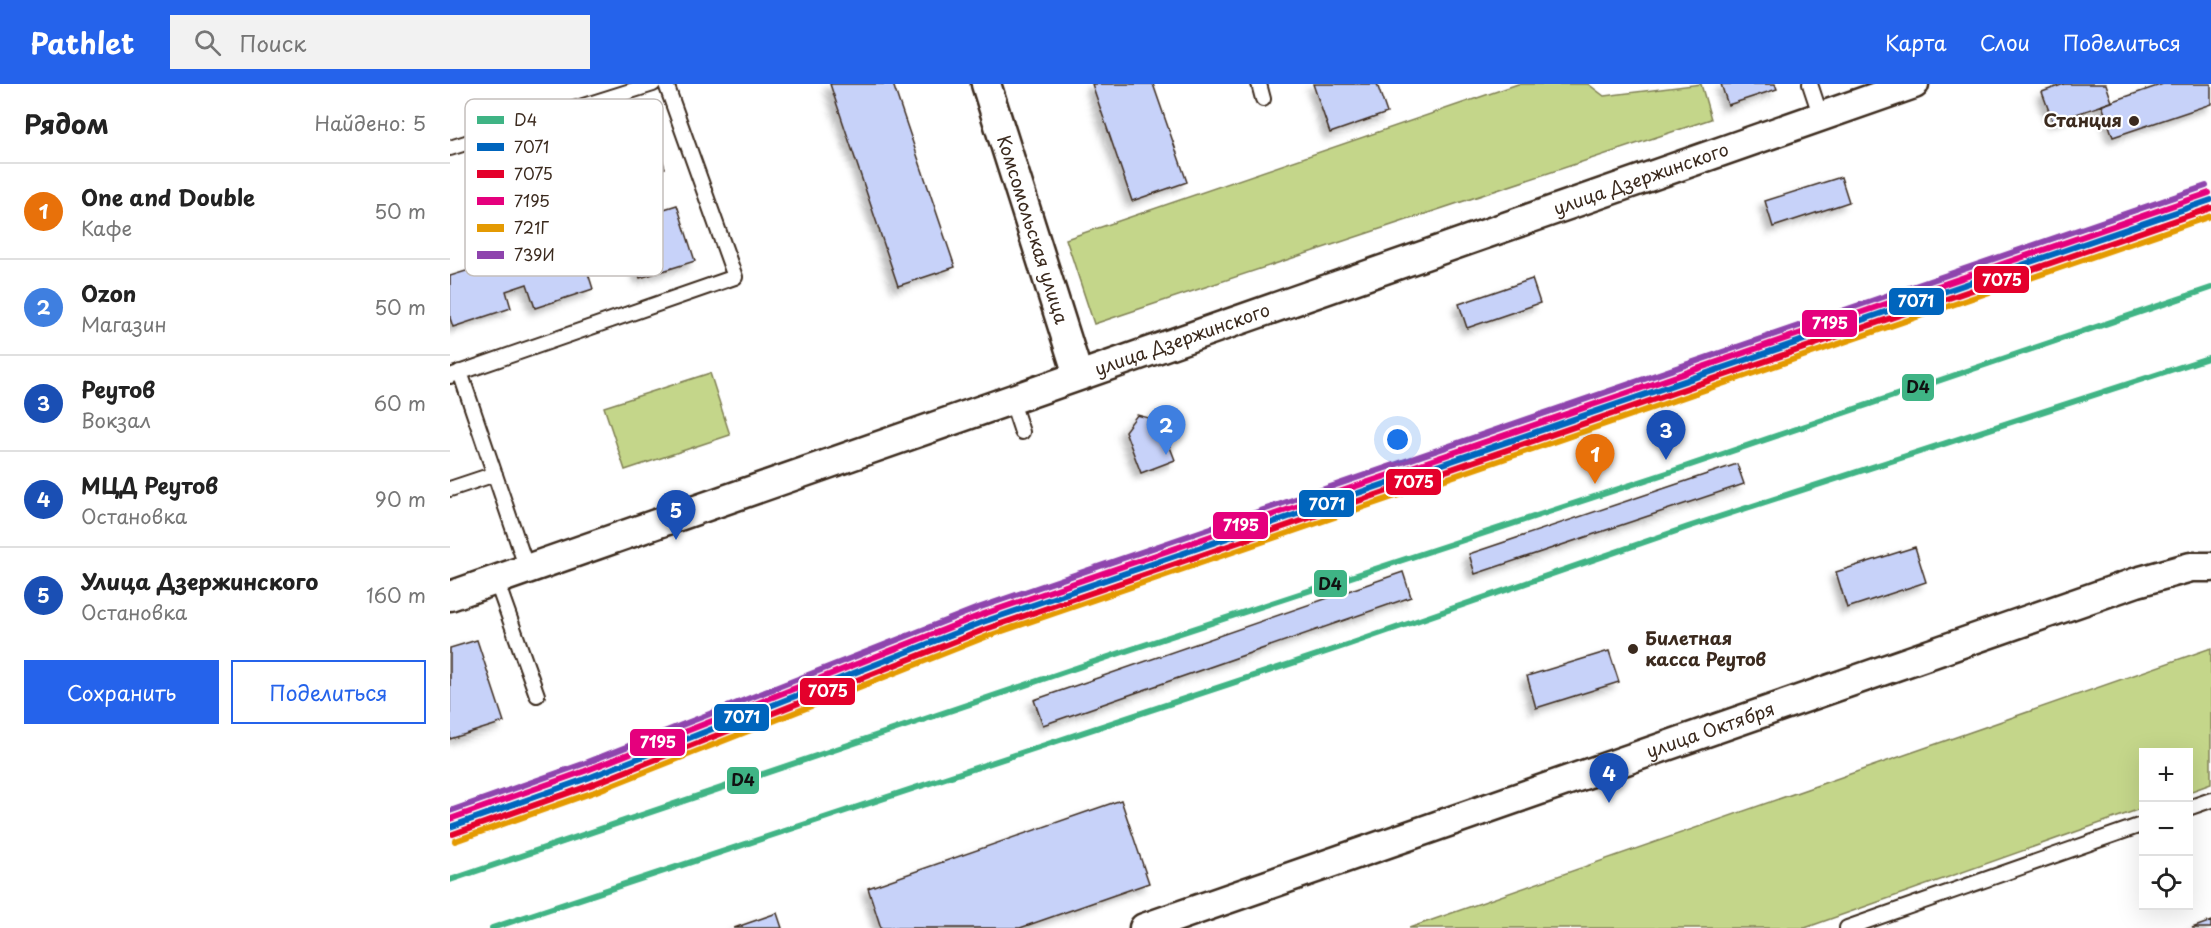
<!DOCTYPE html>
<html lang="ru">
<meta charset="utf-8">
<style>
body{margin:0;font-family:"Playpen Sans",sans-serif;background:#f2f2f2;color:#222}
.controls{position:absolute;right:18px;bottom:18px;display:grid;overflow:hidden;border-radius:0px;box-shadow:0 6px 24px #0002}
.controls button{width:54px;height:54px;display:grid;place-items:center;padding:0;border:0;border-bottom:2px solid #e0e0e0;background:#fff;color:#222;font:30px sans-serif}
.you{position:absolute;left:948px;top:356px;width:21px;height:21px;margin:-15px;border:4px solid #fff;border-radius:50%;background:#1a73e8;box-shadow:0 0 0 9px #1a73e833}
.badge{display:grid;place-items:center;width:39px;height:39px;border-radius:50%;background:#2563eb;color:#fff;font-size:20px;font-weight:700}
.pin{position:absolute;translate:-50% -50px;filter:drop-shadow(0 2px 3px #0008)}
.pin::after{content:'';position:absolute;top:32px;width:21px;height:18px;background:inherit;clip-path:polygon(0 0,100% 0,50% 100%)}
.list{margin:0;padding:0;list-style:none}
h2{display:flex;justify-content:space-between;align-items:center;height:78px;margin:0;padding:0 24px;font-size:26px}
h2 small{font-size:20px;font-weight:400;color:#767676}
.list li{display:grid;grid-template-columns:39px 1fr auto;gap:18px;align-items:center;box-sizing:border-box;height:96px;padding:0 24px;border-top:2px solid #e0e0e0}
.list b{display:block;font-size:22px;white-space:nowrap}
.list p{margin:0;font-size:20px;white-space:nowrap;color:#767676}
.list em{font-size:20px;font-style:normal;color:#767676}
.actions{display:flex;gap:12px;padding:18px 24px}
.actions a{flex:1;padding:14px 0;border:2px solid #2563eb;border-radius:0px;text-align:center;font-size:21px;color:#2563eb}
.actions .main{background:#2563eb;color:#fff}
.icon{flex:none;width:33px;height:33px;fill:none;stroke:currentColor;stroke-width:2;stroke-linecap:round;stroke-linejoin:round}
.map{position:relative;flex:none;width:1761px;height:844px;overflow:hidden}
header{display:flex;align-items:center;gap:36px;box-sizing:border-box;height:84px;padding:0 30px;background:#2563eb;color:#fff}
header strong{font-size:28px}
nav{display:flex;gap:33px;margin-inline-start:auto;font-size:21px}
.search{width:420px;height:54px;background:#f2f2f2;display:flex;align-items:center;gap:15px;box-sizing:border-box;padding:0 21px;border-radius:0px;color:#767676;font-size:22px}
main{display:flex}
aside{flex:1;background:#fff}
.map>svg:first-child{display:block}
.green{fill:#c4d68a;stroke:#808054;stroke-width:1.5}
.building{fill:#c7d2f9;stroke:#3b2a1e;stroke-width:1.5;filter:url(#shadow)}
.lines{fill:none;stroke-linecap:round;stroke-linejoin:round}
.lane-casing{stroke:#3b2a1e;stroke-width:18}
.street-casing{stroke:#3b2a1e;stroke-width:33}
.lane{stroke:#fff;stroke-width:14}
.street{stroke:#fff;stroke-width:28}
.rail-1-casing{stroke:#fff;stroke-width:10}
.rail-2-casing{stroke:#fff;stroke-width:10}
.rail-3-casing{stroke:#fff;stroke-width:10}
.rail-4-casing{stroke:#fff;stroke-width:10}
.rail-5-casing{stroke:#fff;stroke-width:10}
.rail-6-casing{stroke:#fff;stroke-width:10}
.rail-1{stroke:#3fb485;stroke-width:6}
.rail-2{stroke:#0065bd;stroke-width:6}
.rail-3{stroke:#e4002b;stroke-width:6}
.rail-4{stroke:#e5007d;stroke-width:6}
.rail-5{stroke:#e49a03;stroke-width:6}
.rail-6{stroke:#8e44ad;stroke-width:6}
.poi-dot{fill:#3b2a1e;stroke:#fff;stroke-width:2}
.labels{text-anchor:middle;stroke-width:4.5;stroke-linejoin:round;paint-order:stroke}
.poi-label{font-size:18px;font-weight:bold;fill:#3b2a1e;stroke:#fff;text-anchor:end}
.street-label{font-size:18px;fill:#3b2a1e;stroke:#fff}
.key{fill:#fff;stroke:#c4bfbc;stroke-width:1.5}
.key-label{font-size:16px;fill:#3b2a1e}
.line-badge{stroke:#fff;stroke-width:2}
.badge-label{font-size:16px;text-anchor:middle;font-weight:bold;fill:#fff}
.pale-badge-label{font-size:16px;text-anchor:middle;font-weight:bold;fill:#111}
</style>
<header>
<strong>Pathlet</strong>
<div class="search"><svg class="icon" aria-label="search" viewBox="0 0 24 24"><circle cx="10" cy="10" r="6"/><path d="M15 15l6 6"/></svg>Поиск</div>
<nav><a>Карта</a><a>Слои</a><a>Поделиться</a></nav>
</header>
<main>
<aside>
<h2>Рядом<small>Найдено: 5</small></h2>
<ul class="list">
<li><span class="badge" style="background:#e8710a">1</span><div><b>One and Double</b><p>Кафе</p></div><em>50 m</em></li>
<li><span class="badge" style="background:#3f7fe0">2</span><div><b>Ozon</b><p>Магазин</p></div><em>50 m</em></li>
<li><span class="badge" style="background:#1a4fb4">3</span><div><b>Реутов</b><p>Вокзал</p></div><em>60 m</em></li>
<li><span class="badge" style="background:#1a4fb4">4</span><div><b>МЦД Реутов</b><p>Остановка</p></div><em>90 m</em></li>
<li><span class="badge" style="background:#1a4fb4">5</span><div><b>Улица Дзержинского</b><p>Остановка</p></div><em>160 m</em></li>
</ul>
<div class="actions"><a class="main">Сохранить</a><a>Поделиться</a></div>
</aside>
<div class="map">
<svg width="1761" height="844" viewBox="0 0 1761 844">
<defs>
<filter id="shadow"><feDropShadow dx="-5.5" dy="5.5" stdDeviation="3" flood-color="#0004"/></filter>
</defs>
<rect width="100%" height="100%" fill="#fff"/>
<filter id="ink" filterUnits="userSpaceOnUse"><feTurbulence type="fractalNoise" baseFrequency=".0167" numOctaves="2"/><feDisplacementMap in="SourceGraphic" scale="12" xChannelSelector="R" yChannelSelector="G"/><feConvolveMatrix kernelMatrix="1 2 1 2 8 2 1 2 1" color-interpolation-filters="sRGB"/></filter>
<g filter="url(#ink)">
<path class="green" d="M1068 0H1138L1154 12 1251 0 1261 35 644 240 616 155Z
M260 289 280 351 175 386 154 323Z
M1761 564V700L1739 708 1738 668H1694L1693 724 1355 844H959Z"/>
<path class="building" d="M380 0H443L505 183 448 202Z
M642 0H703L737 98 682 117Z
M863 0H927L937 29 880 49Z
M1271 0H1325L1327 5 1278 21Z
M1614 0H1656L1662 18 1603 38 1592 8Z
M1713 0H1761V20L1663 53 1652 21Z
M198 29 215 84 171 99 182 135 227 121 245 177 190 194 173 140 127 154 143 205 85 224 77 200 56 207 61 224 3 243 0 234V192L115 156 103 121 58 135 41 79 99 60 110 95 155 81 143 46Z
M1391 93 1399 118 1323 143 1315 117Z
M1082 195 1090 219 1017 244 1009 220Z
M687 331 710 337 725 376 691 389 675 347Z
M1287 380 1294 400 1025 490 1019 470Z
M1465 463 1476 498 1397 524 1386 488Z
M953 488 961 513 593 641 584 616Z
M27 556 54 638 0 655V564Z
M1159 567 1169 598 1086 624 1077 592Z
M671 716 699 799 570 844H431L418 804Z
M327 829 332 844H284Z
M1761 837V844H1742Z"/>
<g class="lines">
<defs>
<path id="lane" d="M809 0 813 15
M1360 0 1371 33
M0 64 203 0
M10 288 77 485
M0 292 285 193 216 0
M561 315 572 348
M0 405 45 390
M46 496 87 611
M1738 724 1761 716
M1397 844 1694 740"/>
<g id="street">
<path id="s1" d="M536 0 628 291"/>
<path id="s2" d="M0 512 1464 0"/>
<path id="s3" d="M694 844 1687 498 1741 483H1761"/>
</g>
</defs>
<use href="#lane" class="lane-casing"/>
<use href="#street" class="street-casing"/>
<use href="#lane" class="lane"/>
<use href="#street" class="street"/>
<defs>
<path id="rail-1" d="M0 796 679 566 1220 388 1761 204
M42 844 894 562 1238 443 1761 273"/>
<path id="rail-2" d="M0 743 138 694 533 538 1761 116"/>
<path id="rail-3" d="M3 750 141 701 536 545 1761 124"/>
<path id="rail-4" d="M0 735 135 687 531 531 1759 109"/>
<path id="rail-5" d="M5 757 144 708 538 552 1761 132"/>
<path id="rail-6" d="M0 727 133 680 528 524 1756 102"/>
</defs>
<use href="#rail-1" class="rail-1-casing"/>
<use href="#rail-2" class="rail-2-casing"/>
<use href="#rail-3" class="rail-3-casing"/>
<use href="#rail-4" class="rail-4-casing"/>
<use href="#rail-5" class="rail-5-casing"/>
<use href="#rail-6" class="rail-6-casing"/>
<use href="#rail-1" class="rail-1"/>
<use href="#rail-2" class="rail-2"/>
<use href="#rail-3" class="rail-3"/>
<use href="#rail-4" class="rail-4"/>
<use href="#rail-5" class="rail-5"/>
<use href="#rail-6" class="rail-6"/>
</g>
</g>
<g class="poi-dot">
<circle cx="1684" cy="37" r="6"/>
<circle cx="1183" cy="565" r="6"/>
</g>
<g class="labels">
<g class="poi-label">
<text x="1672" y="43">Станция</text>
<text x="1195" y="561" text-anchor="start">Билетная<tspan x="1195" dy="21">касса Реутов</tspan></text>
</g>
<g class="street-label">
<text dy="6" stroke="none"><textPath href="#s2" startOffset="1262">улица Дзержинского</textPath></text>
<text dy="6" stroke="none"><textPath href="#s1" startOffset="153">Комсомольская улица</textPath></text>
<text dy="6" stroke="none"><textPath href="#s2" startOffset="776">улица Дзержинского</textPath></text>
<text dy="6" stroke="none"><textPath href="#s3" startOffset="600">улица Октября</textPath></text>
</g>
</g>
<rect x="15" y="15" width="198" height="177" rx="9" class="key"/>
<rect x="27" y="32" width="27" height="8" fill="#3fb485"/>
<rect x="27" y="59" width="27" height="8" fill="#0065bd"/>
<rect x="27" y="86" width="27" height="8" fill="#e4002b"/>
<rect x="27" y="113" width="27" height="8" fill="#e5007d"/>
<rect x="27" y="140" width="27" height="8" fill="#e49a03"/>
<rect x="27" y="167" width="27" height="8" fill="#8e44ad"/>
<g class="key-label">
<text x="64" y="42">D4</text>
<text x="64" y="69">7071</text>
<text x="64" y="96">7075</text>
<text x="64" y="123">7195</text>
<text x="64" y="150">721Г</text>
<text x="64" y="177">739И</text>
</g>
<g class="line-badge">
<rect x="1523" y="181" width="57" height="29" rx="6" fill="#e4002b"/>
<rect x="1438" y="203" width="57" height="29" rx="6" fill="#0065bd"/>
<rect x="1351" y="225" width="57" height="29" rx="6" fill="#e5007d"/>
<rect x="1451" y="289" width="34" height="29" rx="6" fill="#3fb485"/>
<rect x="935" y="384" width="57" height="28" rx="6" fill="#e4002b"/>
<rect x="848" y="405" width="57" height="29" rx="6" fill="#0065bd"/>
<rect x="762" y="427" width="57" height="29" rx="6" fill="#e5007d"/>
<rect x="863" y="485" width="35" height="29" rx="6" fill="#3fb485"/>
<rect x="349" y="593" width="57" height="29" rx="6" fill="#e4002b"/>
<rect x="263" y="619" width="57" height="29" rx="6" fill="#0065bd"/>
<rect x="179" y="644" width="57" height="29" rx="6" fill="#e5007d"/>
<rect x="276" y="682" width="34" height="29" rx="6" fill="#3fb485"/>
</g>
<g class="badge-label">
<text x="1552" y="202">7075</text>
<text x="1466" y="223">7071</text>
<text x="1380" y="245">7195</text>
<text x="964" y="404">7075</text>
<text x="877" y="426">7071</text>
<text x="791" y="447">7195</text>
<text x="378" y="613">7075</text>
<text x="292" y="639">7071</text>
<text x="208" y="664">7195</text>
</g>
<g class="pale-badge-label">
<text x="1468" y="309">D4</text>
<text x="880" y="506">D4</text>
<text x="293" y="702">D4</text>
</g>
</svg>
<div class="controls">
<button>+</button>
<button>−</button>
<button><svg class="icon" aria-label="locate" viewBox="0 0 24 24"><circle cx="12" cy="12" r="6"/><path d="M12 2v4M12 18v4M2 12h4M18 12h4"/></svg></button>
</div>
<div class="you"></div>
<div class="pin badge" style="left:1145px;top:400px;background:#e8710a">1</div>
<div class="pin badge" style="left:716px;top:371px;background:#3f7fe0">2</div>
<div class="pin badge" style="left:1216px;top:376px;background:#1a4fb4">3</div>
<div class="pin badge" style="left:1159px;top:719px;background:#1a4fb4">4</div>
<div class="pin badge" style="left:226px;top:456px;background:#1a4fb4">5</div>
</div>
</main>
